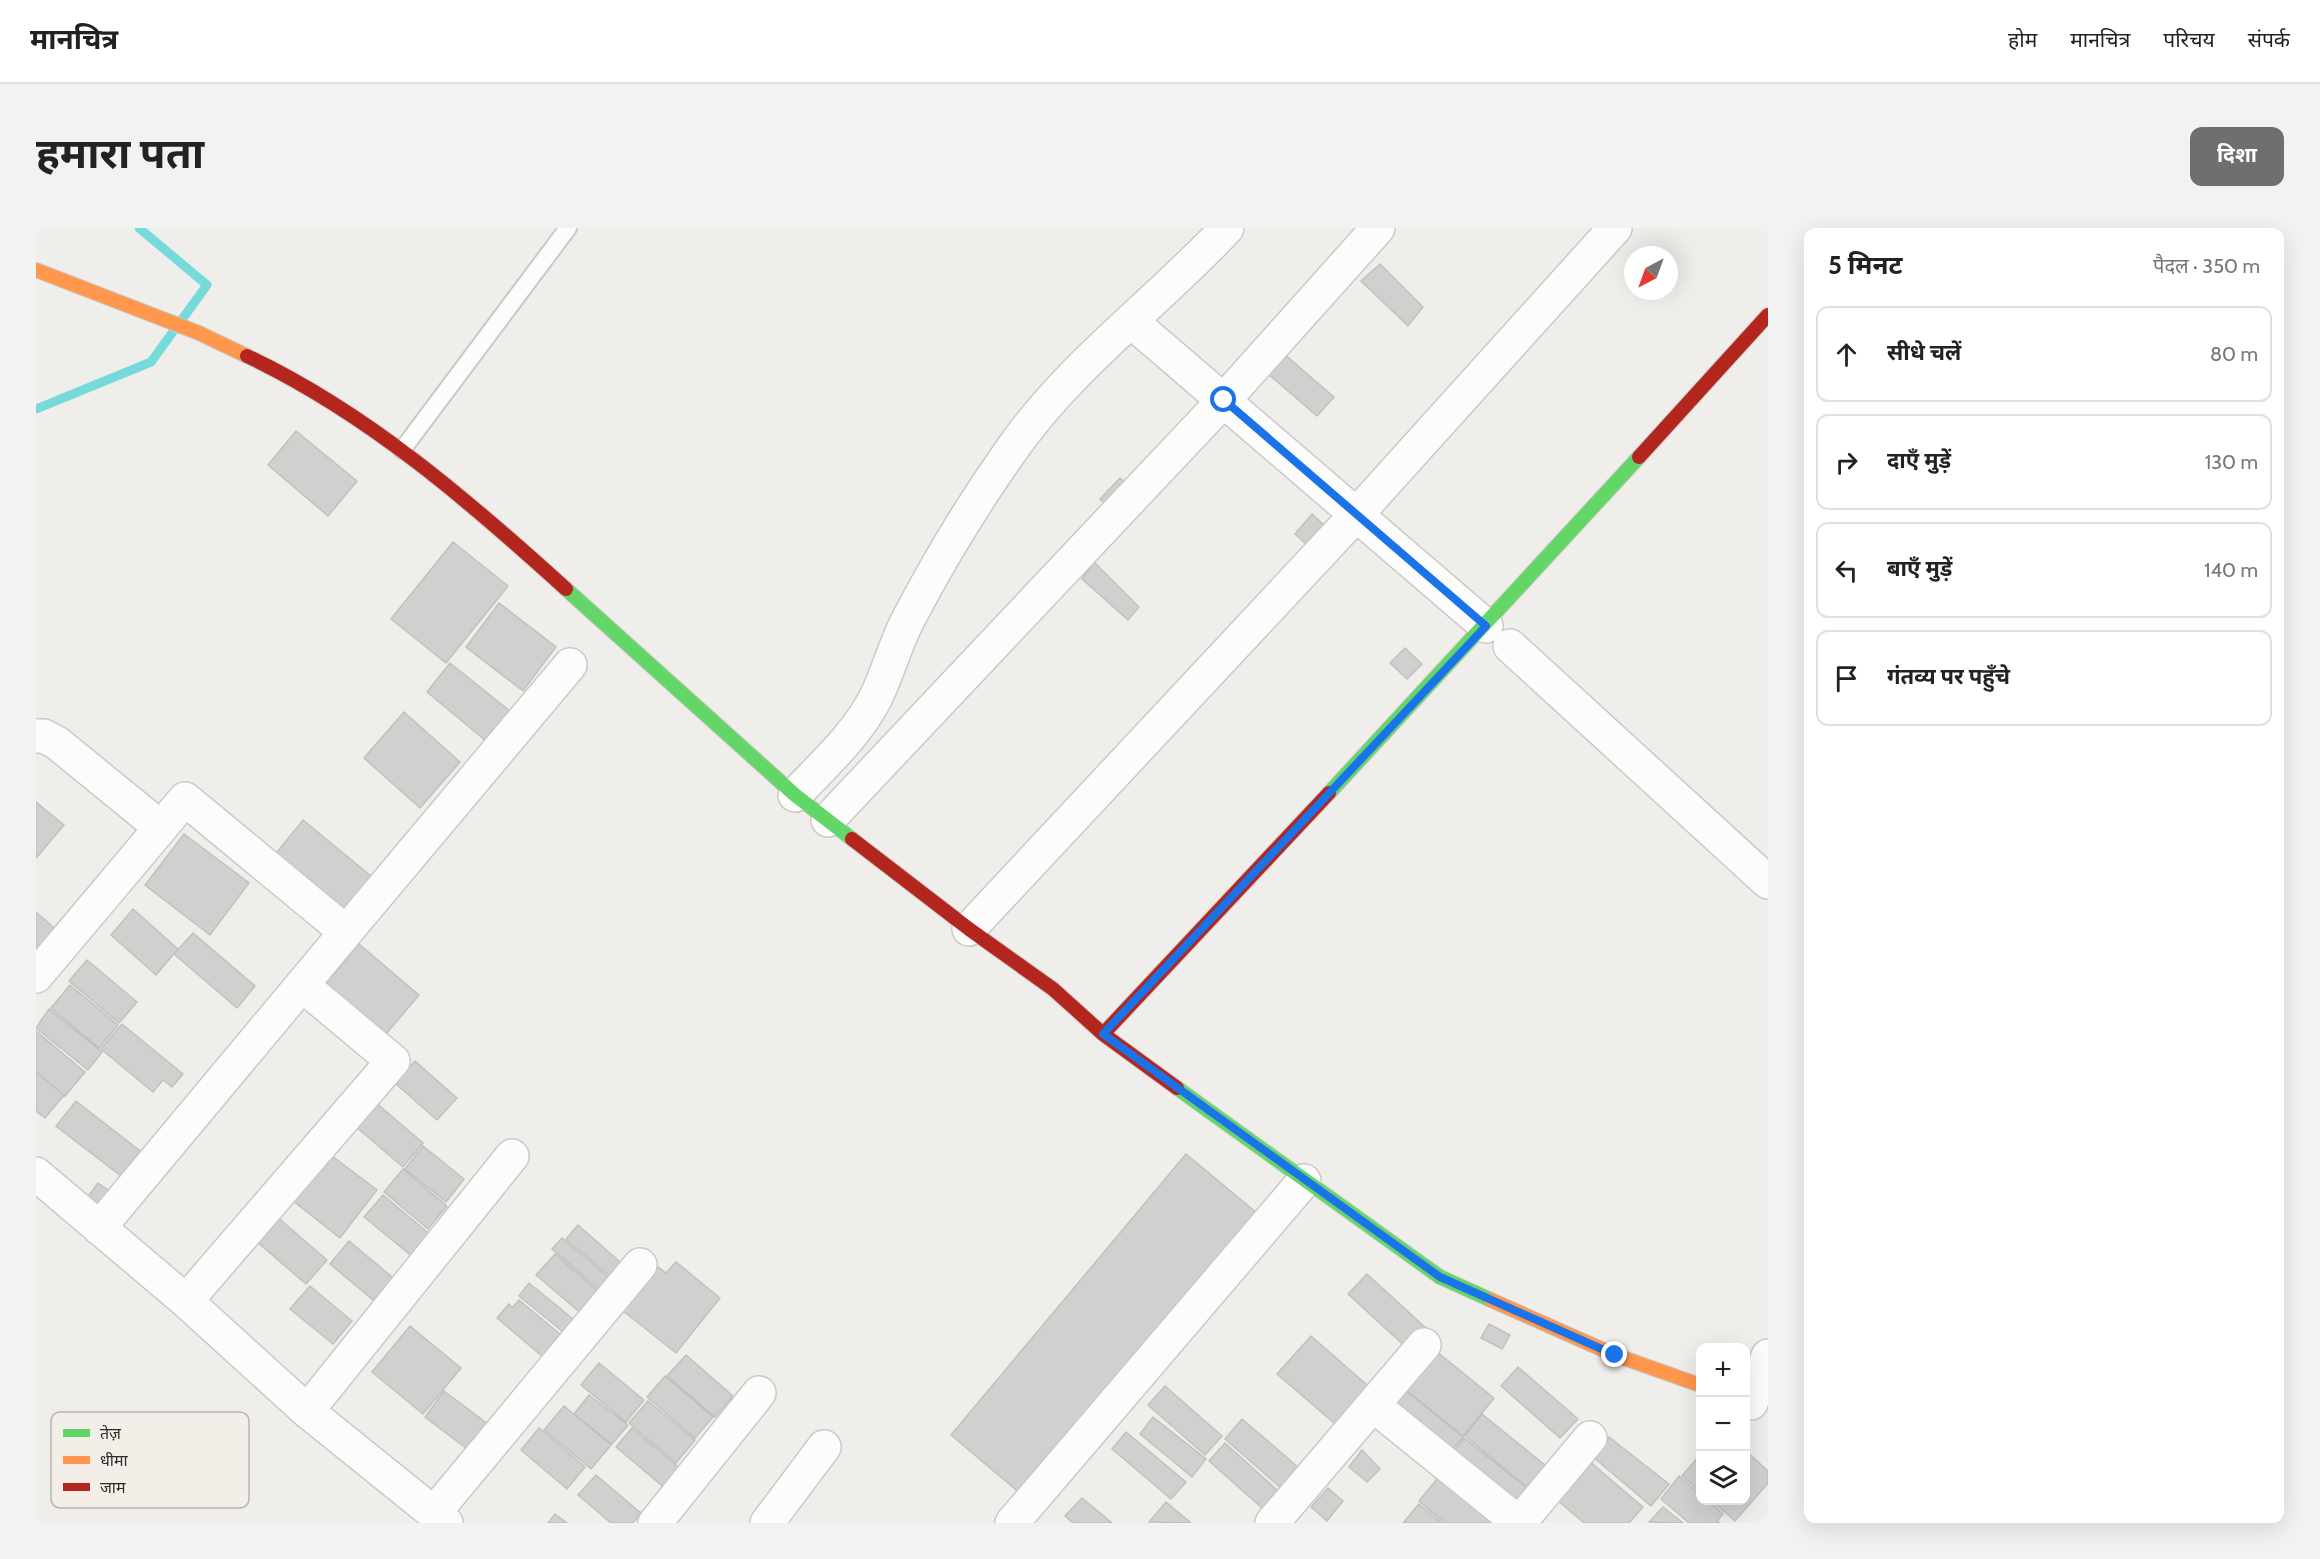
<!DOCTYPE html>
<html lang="hi">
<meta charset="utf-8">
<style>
body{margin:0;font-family:Cabin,"Noto Sans Devanagari",sans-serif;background:#f2f2f2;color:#222}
.controls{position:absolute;right:18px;bottom:18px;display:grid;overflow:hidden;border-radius:12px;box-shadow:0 6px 24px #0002}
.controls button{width:54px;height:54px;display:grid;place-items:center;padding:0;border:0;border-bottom:2px solid #e0e0e0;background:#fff;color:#222;font:30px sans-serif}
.compass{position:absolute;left:1588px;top:18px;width:54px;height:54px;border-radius:50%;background:#fff;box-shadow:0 6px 24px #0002;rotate:221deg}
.stop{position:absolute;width:18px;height:18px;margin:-14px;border:4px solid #1a73e8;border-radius:50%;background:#fff}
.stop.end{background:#1a73e8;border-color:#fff;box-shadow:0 2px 6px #0008}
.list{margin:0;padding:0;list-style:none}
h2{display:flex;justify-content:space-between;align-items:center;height:78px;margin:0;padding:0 24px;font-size:26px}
h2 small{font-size:20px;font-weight:400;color:#767676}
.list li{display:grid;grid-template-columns:39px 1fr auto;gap:18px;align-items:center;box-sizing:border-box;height:96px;margin:0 12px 12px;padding:0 12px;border:2px solid #e0e0e0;border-radius:12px}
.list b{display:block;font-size:22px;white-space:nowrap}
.list em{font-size:20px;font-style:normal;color:#767676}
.icon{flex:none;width:33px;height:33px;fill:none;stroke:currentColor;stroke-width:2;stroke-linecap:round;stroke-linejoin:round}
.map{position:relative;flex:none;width:1732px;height:1295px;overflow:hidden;border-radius:12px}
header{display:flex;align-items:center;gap:36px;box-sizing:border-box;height:84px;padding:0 30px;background:#fff;border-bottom:2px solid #e0e0e0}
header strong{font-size:28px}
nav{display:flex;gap:33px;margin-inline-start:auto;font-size:21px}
.intro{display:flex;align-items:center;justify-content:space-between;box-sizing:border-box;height:144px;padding:0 36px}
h1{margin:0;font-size:42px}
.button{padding:15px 27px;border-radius:12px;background:#716f6d;color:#fff;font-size:21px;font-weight:700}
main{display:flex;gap:36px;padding:0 36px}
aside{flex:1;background:#fff;border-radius:12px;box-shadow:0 6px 24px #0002}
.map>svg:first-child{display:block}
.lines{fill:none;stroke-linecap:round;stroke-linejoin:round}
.stream{stroke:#76dada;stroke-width:9}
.building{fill:#d2d0ce;stroke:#c2c0be;stroke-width:1.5}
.lane-casing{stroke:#cbc9c6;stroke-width:20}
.street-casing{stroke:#cbc9c6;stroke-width:36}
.fast-casing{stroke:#cbc9c6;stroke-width:16}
.slow-casing{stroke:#cbc9c6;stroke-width:16}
.jam-casing{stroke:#cbc9c6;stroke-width:16}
.lane{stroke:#fdfcfc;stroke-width:16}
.street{stroke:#fdfcfc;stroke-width:33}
.fast{stroke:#63d668;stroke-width:14}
.slow{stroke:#ff974d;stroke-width:14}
.jam{stroke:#b3261e;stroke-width:14}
.route{stroke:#1a73e8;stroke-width:8}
.key{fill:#f3eee8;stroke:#b8b4af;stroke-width:1.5}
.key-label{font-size:16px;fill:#2d2b29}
</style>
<header>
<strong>मानचित्र</strong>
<nav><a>होम</a><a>मानचित्र</a><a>परिचय</a><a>संपर्क</a></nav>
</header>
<div class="intro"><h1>हमारा पता</h1><a class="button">दिशा</a></div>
<main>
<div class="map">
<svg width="1732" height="1295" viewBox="0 0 1732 1295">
<rect width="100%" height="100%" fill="#f0eeeb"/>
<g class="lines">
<path class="stream" d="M0 181 115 134 171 57 103 0"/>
</g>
<path class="building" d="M1344 36 1387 79 1372 98 1325 53Z
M1240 119 1298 169 1281 188 1224 139Z
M260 203 321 253 292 288 232 237Z
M1084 250 1094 259 1075 281 1064 271Z
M1276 286 1288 297 1271 317 1259 306Z
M417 314 472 358 410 435 355 391Z
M1058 334 1103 379 1092 392 1046 351Z
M463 375 520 419 487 463 430 419Z
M1369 420 1386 436 1371 451 1354 435Z
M414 435 480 488 456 518 391 464Z
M368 484 424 534 384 580 328 530Z
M0 574 28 597 0 630Z
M267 592 335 648 301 690 233 634Z
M148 606 213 655 174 707 109 657Z
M97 681 142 721 120 747 75 707Z
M0 684 26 707 0 735Z
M157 705 219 758 201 780 138 726Z
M323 716 383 767 344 813 284 763Z
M51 732 101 774 83 795 33 753Z
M34 757 82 797 63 820 15 780Z
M13 781 66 824 52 842 0 800Z
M86 796 147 846 136 859 127 852 117 864 65 821Z
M0 803 49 844 29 868 0 844Z
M379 833 421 870 401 892 359 855Z
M0 844 28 867 9 890 0 883Z
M40 873 104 923 85 948 20 898Z
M339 874 387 915 367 939 319 898Z
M387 918 428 951 410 974 369 941Z
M292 925 341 962 304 1010 256 972Z
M1150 926 1221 985 985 1266 915 1207Z
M367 941 411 978 392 1001 348 964Z
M62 955 76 965 59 984 47 975Z
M347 967 396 1008 378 1030 328 989Z
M240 988 291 1032 270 1056 219 1012Z
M542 997 593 1042 582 1055 530 1011Z
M526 1010 579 1055 569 1067 516 1021Z
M313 1013 362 1054 343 1077 294 1036Z
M519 1026 565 1066 547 1087 500 1047Z
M640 1034 684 1070 640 1125 586 1082 621 1038 630 1045Z
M1331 1046 1391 1101 1372 1121 1312 1066Z
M493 1055 547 1099 537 1112 483 1068Z
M274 1058 316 1093 297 1116 254 1081Z
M483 1072 531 1112 513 1134 461 1090 473 1076 476 1080Z
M1453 1096 1474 1107 1466 1121 1445 1110Z
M374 1098 425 1140 387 1186 336 1144Z
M1275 1108 1338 1163 1305 1201 1241 1146Z
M1395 1119 1458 1170 1427 1208 1364 1157Z
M650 1127 697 1168 679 1189 631 1148Z
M563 1135 608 1172 590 1194 545 1157Z
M1482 1139 1542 1191 1524 1210 1465 1158Z
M629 1148 677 1189 659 1210 611 1169Z
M1129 1158 1186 1208 1169 1227 1112 1177Z
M1364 1158 1427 1209 1409 1229 1347 1179Z
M408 1163 453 1197 434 1223 389 1189Z
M553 1167 592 1197 576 1216 538 1186Z
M612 1173 659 1212 640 1235 593 1195Z
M528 1178 575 1217 555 1241 508 1202Z
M1446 1186 1509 1237 1491 1259 1429 1208Z
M1117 1189 1170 1231 1156 1249 1104 1206Z
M1206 1191 1263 1240 1245 1260 1189 1211Z
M503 1200 549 1239 531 1261 485 1222Z
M596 1200 647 1243 631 1262 580 1219Z
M1090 1204 1150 1254 1135 1271 1076 1221Z
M1573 1209 1633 1256 1615 1278 1557 1229Z
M1428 1210 1491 1260 1474 1280 1412 1230Z
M1189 1215 1242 1263 1226 1280 1173 1233Z
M1326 1222 1344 1241 1331 1254 1313 1239Z
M1710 1223 1732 1243V1255L1699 1293 1675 1272H1710Z
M1664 1227V1263L1646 1248Z
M1553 1233 1607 1279 1593 1295H1548L1520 1271Z
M1406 1245 1467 1295H1409L1383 1273Z
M560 1247 605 1285 597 1295H575L542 1267Z
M1643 1248 1664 1266V1272H1672L1687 1286 1681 1293 1684 1295H1653L1625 1271Z
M1292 1260 1307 1273 1291 1293 1275 1279Z
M1046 1270 1076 1295H1037L1029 1288Z
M1130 1274 1155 1295 1113 1294Z
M1383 1276 1406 1295H1367Z
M1627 1279 1647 1295 1613 1294Z
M519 1286 531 1295H512Z"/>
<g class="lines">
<defs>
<path id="lane" d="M366 222 532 0"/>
<path id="street" d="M1096 94 1450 398
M1474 418 1732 654
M0 508H8L21 515 124 599
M759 567C787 537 821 507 840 469 853 442 860 413 875 386 904 331 938 275 974 224 1033 138 1120 76 1191 0
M792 592 1188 172 1342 0
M933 701 1320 287 1579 0
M310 704 534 437
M0 748 149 571 310 704 63 1000
M0 946 150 1073 271 1183 410 1295
M150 1073 357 833 266 757
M1715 1175 1732 1128
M1337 1177 1483 1295
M271 1183 476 928
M398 1285 604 1037
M619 1295 723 1165
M731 1295 788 1219
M976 1295 1268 953
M1236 1295 1388 1117
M1483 1295 1554 1210"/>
<path id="fast" d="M530 361 759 567 816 611
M1293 565 1603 229
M1141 860 1404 1049 1455 1072"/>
<path id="slow" d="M0 42 163 105 211 128
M1455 1072 1579 1127 1664 1157"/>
<path id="jam" d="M211 128C330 184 433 273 530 361
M1603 229 1732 87
M816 611 933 701 1017 761 1067 806 1141 860
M1067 806 1293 565"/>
</defs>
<use href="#lane" class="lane-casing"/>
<use href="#street" class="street-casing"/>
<use href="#fast" class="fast-casing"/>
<use href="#slow" class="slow-casing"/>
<use href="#jam" class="jam-casing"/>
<use href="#lane" class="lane"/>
<use href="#street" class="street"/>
<use href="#fast" class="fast"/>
<use href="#slow" class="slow"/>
<use href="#jam" class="jam"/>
</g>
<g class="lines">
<path class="route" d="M1188 172 1450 398 1067 806 1404 1049 1579 1127"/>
</g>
<rect x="15" y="1184" width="198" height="96" rx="9" class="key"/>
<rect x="27" y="1201" width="27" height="8" fill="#63d668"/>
<rect x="27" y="1228" width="27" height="8" fill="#ff974d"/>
<rect x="27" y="1255" width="27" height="8" fill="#b3261e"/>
<g class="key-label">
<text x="64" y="1211">तेज़</text>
<text x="64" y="1238">धीमा</text>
<text x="64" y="1265">जाम</text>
</g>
</svg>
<div class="controls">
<button>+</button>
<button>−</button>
<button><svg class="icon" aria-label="layers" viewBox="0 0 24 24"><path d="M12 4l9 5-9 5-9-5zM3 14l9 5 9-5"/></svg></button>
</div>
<svg class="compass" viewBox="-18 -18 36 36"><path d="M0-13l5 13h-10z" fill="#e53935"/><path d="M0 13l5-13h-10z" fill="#767676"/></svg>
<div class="stop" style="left:1188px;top:172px"></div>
<div class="stop end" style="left:1579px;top:1127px"></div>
</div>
<aside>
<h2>5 मिनट<small>पैदल · 350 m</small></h2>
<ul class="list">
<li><svg class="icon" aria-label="ahead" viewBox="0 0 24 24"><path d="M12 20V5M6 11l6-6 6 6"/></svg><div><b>सीधे चलें</b></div><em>80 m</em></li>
<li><svg class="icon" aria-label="right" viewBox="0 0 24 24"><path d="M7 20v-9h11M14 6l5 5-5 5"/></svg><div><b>दाएँ मुड़ें</b></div><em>130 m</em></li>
<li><svg class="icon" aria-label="left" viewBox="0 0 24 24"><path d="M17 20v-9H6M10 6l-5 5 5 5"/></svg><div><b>बाएँ मुड़ें</b></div><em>140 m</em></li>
<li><svg class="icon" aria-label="arrive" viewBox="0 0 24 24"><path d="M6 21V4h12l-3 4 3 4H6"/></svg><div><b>गंतव्य पर पहुँचे</b></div></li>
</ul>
</aside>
</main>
